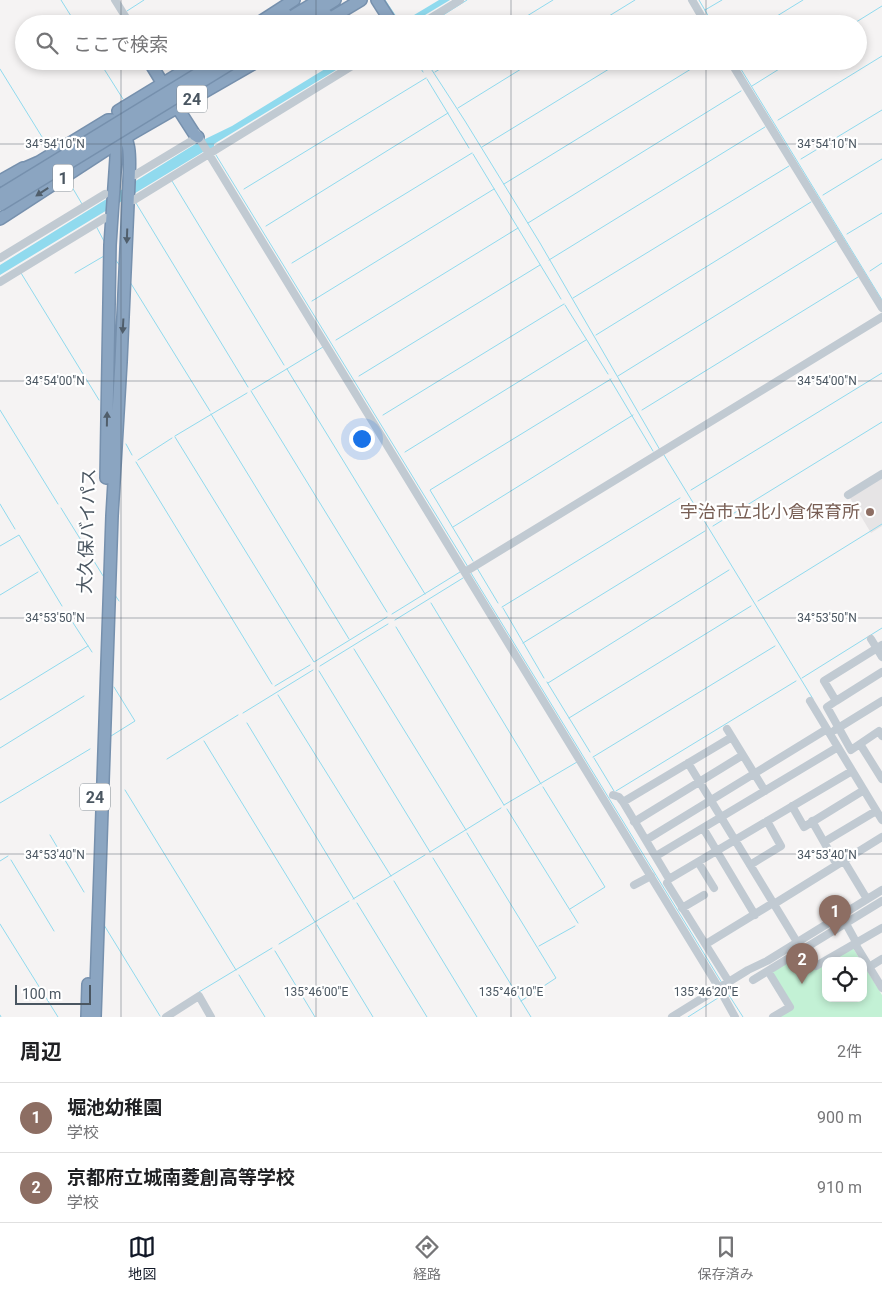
<!DOCTYPE html>
<html lang="ja">
<meta charset="utf-8">
<style>
body{margin:0;font-family:Roboto,"Noto Sans JP",sans-serif;background:#f2f2f2;color:#202124}
.controls{position:absolute;right:15px;bottom:15px;display:grid;overflow:hidden;border-radius:10px;box-shadow:0 2px 8px #0003}
.controls button{width:45px;height:45px;display:grid;place-items:center;padding:0;border:0;border-bottom:1px solid #e0e0e0;background:#fff;color:#202124;font:25px sans-serif}
.scale{position:absolute;left:15px;bottom:12px;width:76px;box-sizing:border-box;padding-left:5px;border:2px solid #4a5661;border-top:0;font-size:14px;line-height:18px;white-space:nowrap;color:#4a5661;-webkit-text-stroke:4px #fff;paint-order:stroke}
.you{position:absolute;left:361px;top:438px;width:18px;height:18px;margin:-12px;border:4px solid #fff;border-radius:50%;background:#1a73e8;box-shadow:0 0 0 8px #1a73e833}
.badge{display:grid;place-items:center;width:32px;height:32px;border-radius:50%;background:#111827;color:#fff;font-size:16px;font-weight:700}
.pin{position:absolute;translate:-50% -41px;filter:drop-shadow(0 1px 2px #0008)}
.pin::after{content:'';position:absolute;top:26px;width:18px;height:15px;background:inherit;clip-path:polygon(0 0,100% 0,50% 100%)}
.list{margin:0;padding:0;list-style:none}
h2{display:flex;justify-content:space-between;align-items:center;height:65px;margin:0;padding:0 20px;font-size:21px}
h2 small{font-size:16px;font-weight:400;color:#757577}
.list li{display:grid;grid-template-columns:32px 1fr auto;gap:15px;align-items:center;box-sizing:border-box;height:70px;padding:0 20px;border-top:1px solid #e0e0e0}
.list b{display:block;font-size:19px;white-space:nowrap}
.list p{margin:0;font-size:16px;white-space:nowrap;color:#757577}
.list em{font-size:16px;font-style:normal;color:#757577}
.icon{flex:none;width:28px;height:28px;fill:none;stroke:currentColor;stroke-width:2;stroke-linecap:round;stroke-linejoin:round}
.map{position:relative;flex:none;width:882px;height:1017px;overflow:hidden}
.search{position:absolute;background:#fff;box-shadow:0 2px 8px #0003;left:15px;right:15px;top:15px;height:55px;display:flex;align-items:center;gap:12px;box-sizing:border-box;padding:0 18px;border-radius:28px;color:#757577;font-size:19px}
.sheet{height:205px;background:#fff}
nav{display:flex;justify-content:space-around;align-items:center;box-sizing:border-box;height:70px;border-top:1px solid #e0e0e0;background:#fff;font-size:14px;color:#757577}
nav a{display:grid;justify-items:center;gap:2px}
nav .on{color:#111827}
.map>svg:first-child{display:block}
.education{fill:#e6e4e5}
.green{fill:#c3f1d5}
.water{fill:#90daee}
.lines{fill:none;stroke-linecap:round;stroke-linejoin:round}
.stream{stroke:#90daee;stroke-width:1}
.highway-casing{stroke:#7690ad;stroke-width:14}
.minor{stroke:#c1cad2;stroke-width:8}
.highway{stroke:#8ba5c1;stroke-width:11}
.highway-bridge-casing{stroke:#7690ad;stroke-width:14;stroke-linecap:butt}
.highway-bridge{stroke:#8ba5c1;stroke-width:11}
.oneway{fill:#505e6b}
.ticks{fill:none;stroke:#4a5661;stroke-width:1;stroke-opacity:0.45}
.education-dot{fill:#8d6e63;stroke:#fff;stroke-width:2}
.labels{text-anchor:middle;stroke-width:4.5;stroke-linejoin:round;paint-order:stroke}
.shield{fill:#fff;stroke:#808990;stroke-width:1}
.shield-label{font-size:16px;font-weight:bold;fill:#4a5661}
.education-label{font-size:18px;fill:#785e54;stroke:#fff;text-anchor:end}
.street-label{font-size:18px;fill:#4a5661;stroke:#fff}
.ticks-label{font-size:12px;text-anchor:middle;fill:#4a5661;stroke:#fff;stroke-width:4.5;stroke-linejoin:round;paint-order:stroke}
</style>
<div class="map">
<svg width="882" height="1017" viewBox="0 0 882 1017">
<rect width="100%" height="100%" fill="#f5f3f3"/>
<path class="education" d="M882 478V526L871 533 850 498Z"/>
<path class="green" d="M853 948 861 961H828Z
M803 952 816 968 826 962V998H863V964L882 995V1017H775L792 1007 771 971Z"/>
<path class="water" d="M439 0H450L410 24H399Z
M338 61H351L214 144V147L203 152 0 275V265L197 143 232 126Z"/>
<g class="lines">
<path class="stream" d="M61 0 76 24
M385 0 397 18
M699 0 713 24
M705 10 722 0
M127 11 144 0
M429 24 467 0
M514 24 553 0
M596 24 635 0
M683 24 696 16
M764 24 803 0
M853 24 882 6
M99 61 123 99
M416 61 423 72
M426 61 465 121 540 243 660 450
M736 61 882 300
M0 69 47 145
M435 72 453 61
M427 79 469 148
M752 86 792 61
M458 108 534 61
M778 120 882 56
M482 147 622 61
M473 154 561 299
M216 155 468 567
M801 159 882 110
M172 181 284 365
M504 184 704 61
M72 187 82 204
M244 189 426 78
M823 195 882 159
M136 203 248 387
M528 223 741 91
M96 226 105 243
M266 226 448 113
M847 234 882 213
M115 259 120 266
M549 260 765 127
M292 263 472 153
M870 271 882 263
M21 273 99 400
M75 273 104 256
M130 282 210 411
M573 298 789 166
M312 301 494 189
M565 305 608 374
M596 335 811 202
M336 340 518 228
M287 369 425 594
M359 376 540 265
M618 376 836 241
M610 379 653 451
M252 390 323 347
M251 391 387 612
M0 410 58 504
M642 410 858 277
M211 414 349 639
M383 415 564 304
M175 436 247 393
M175 437 314 662 387 617
M126 444 132 455
M405 452 586 340
M664 455 813 699
M138 460 172 438
M136 462 272 684
M691 490 882 373
M0 504 15 529
M61 508 105 579
M713 526 882 422
M453 527 633 415
M0 546 19 535 62 606
M473 561 430 490 611 379
M477 568 498 603
M471 573 722 983
M0 595 38 572
M115 595 119 601
M758 601 882 524
M431 603 541 784
M502 607 680 498
M503 608 544 678
M66 612 92 652
M392 614 460 572
M395 620 463 578
M396 627 504 805
M523 643 705 531
M354 649 466 830
M320 666 388 624
M319 671 430 852
M802 678 882 628
M547 682 590 752
M548 683 729 570
M275 686 310 665
M278 695 391 876
M0 700 88 646
M243 713 313 670
M569 718 751 606
M247 723 354 899
M111 736 135 721 114 687
M204 741 315 922
M0 748 84 696
M593 757 775 646
M594 758 614 791
M167 759 238 715
M543 787 605 887 570 909
M125 790 236 970
M616 791 796 681
M0 803 90 749
M504 805 577 762
M507 809 578 923
M467 833 556 978 521 1001
M50 835 84 892
M430 852 501 808
M433 858 531 1017
M11 860 54 931
M0 861 8 856
M394 881 477 1017
M353 899 425 855
M357 903 427 1017
M0 924 58 1017
M104 925 160 1016
M317 925 373 1017
M279 944 349 901
M539 946 575 926
M275 951 315 1017
M239 975 265 1017
M725 989 743 1017
M199 992 272 948
M726 993 733 988
M0 1015 1 1017
M688 1017 721 996"/>
<defs>
<path id="highway" d="M377 0 391 22
M257 24 294 0
M267 24 285 13
M280 24 319 0
M296 24 335 0
M309 24 326 14
M321 24 361 0
M149 61 163 84
M177 107 195 135 198 137
M118 111 200 61
M16 172 39 162 108 120H115C132 137 130 159 129 182L121 362 112 516 95 1017
M0 181 23 168
M0 219 126 137 258 61
M106 478 110 245 117 143 124 107
M87 1017 88 984"/>
</defs>
<use href="#highway" class="highway-casing"/>
<path class="minor" d="M115 0 130 24
M692 0 706 24
M421 24 460 0
M730 61 882 308
M196 133 719 988 735 1017
M135 175 198 137
M134 200 360 61
M0 258 105 194
M0 282 105 218
M848 495 882 474
M465 572 882 317
M871 639 882 657
M882 645 824 681 836 701 827 707 851 750 879 731 882 736
M810 701 882 820
M836 701 882 672
M727 729 765 791
M835 730 882 701
M860 744 882 779
M688 763 797 942
M613 795 619 797 623 802 669 879 852 771
M623 802 732 737
M792 806 804 827 864 790
M812 821 837 865
M634 822 743 755
M703 828 755 915
M646 840 827 729
M824 842 876 811
M656 856 838 747
M844 861 867 899
M698 862 714 888
M750 865 781 846 767 821
M667 883 729 982
M634 885 651 876
M774 904 882 837
M682 908 704 895
M845 922 856 942 857 947 882 988
M706 944 773 903
M805 949 816 966 882 928
M869 967 882 959
M768 971 790 1007 773 1017
M753 980 882 901
M166 1017 199 996 211 1017
M672 1017 748 970 767 961 882 890"/>
<use href="#highway" class="highway"/>
<defs>
<path id="highway-bridge" d="M0 195 219 61
M0 205 235 61"/>
</defs>
<use href="#highway-bridge" class="highway-bridge-casing"/>
<use href="#highway-bridge" class="highway-bridge"/>
</g>
<defs><path id="oneway-solid" d="M-6-.8H1V-3.2L6.5 0L1 3.2V.8H-6Z" transform="scale(1.25)"/></defs>
<g class="oneway">
<use href="#oneway-solid" transform="translate(42 192) rotate(147)"/>
<use href="#oneway-solid" transform="translate(127 236) rotate(92)"/>
<use href="#oneway-solid" transform="translate(123 326) rotate(93)"/>
<use href="#oneway-solid" transform="translate(107 419) rotate(-89)"/>
</g>
<path class="ticks" d="M121 0V24M316 0V24M511 0V24M706 0V24M121 61V1017M316 61V1017M511 61V1017M706 61V1017M0 144H882M0 381H882M0 618H882M0 854H882"/>
<circle class="education-dot" cx="870" cy="512" r="5"/>
<g class="labels">
<g class="shield">
<rect x="177" y="85.5" width="30" height="27" rx="4"/>
<rect x="53" y="164.5" width="20" height="27" rx="4"/>
<rect x="80" y="783.5" width="30" height="27" rx="4"/>
</g>
<g class="shield-label">
<text x="192" y="105">24</text>
<text x="63" y="184">1</text>
<text x="95" y="803">24</text>
</g>
<g class="education-label">
<text x="860" y="518">宇治市立北小倉保育所</text>
</g>
<g class="street-label">
<text transform="translate(87 531) rotate(-88)" y="6">大久保バイパス</text>
</g>
</g>
<g class="ticks-label">
<text x="55" y="148">34°54'10"N</text>
<text x="827" y="148">34°54'10"N</text>
<text x="55" y="385">34°54'00"N</text>
<text x="827" y="385">34°54'00"N</text>
<text x="55" y="622">34°53'50"N</text>
<text x="827" y="622">34°53'50"N</text>
<text x="55" y="859">34°53'40"N</text>
<text x="827" y="859">34°53'40"N</text>
<text x="316" y="996">135°46'00"E</text>
<text x="511" y="996">135°46'10"E</text>
<text x="706" y="996">135°46'20"E</text>
</g>
</svg>
<div class="controls">
<button><svg class="icon" aria-label="locate" viewBox="0 0 24 24"><circle cx="12" cy="12" r="6"/><path d="M12 2v4M12 18v4M2 12h4M18 12h4"/></svg></button>
</div>
<div class="scale">100 m</div>
<div class="you"></div>
<div class="pin badge" style="left:835px;top:936px;background:#8d6e63">1</div>
<div class="pin badge" style="left:802px;top:984px;background:#8d6e63">2</div>
<div class="search"><svg class="icon" aria-label="search" viewBox="0 0 24 24"><circle cx="10" cy="10" r="6"/><path d="M15 15l6 6"/></svg>ここで検索</div>
</div>
<section class="sheet">
<h2>周辺<small>2件</small></h2>
<ul class="list">
<li><span class="badge" style="background:#8d6e63">1</span><div><b>堀池幼稚園</b><p>学校</p></div><em>900 m</em></li>
<li><span class="badge" style="background:#8d6e63">2</span><div><b>京都府立城南菱創高等学校</b><p>学校</p></div><em>910 m</em></li>
</ul>
</section>
<nav>
<a class="on"><svg class="icon" aria-label="map" viewBox="0 0 24 24"><path d="M3 6l6-2 6 2 6-2v14l-6 2-6-2-6 2zM9 4v14M15 6v14"/></svg>地図</a>
<a><svg class="icon" aria-label="directions" viewBox="0 0 24 24"><path d="M12 3l9 9-9 9-9-9zM9 14v-3h6M13 9l2 2-2 2"/></svg>経路</a>
<a><svg class="icon" aria-label="saved" viewBox="0 0 24 24"><path d="M7 4h10v16l-5-4-5 4z"/></svg>保存済み</a>
</nav>
